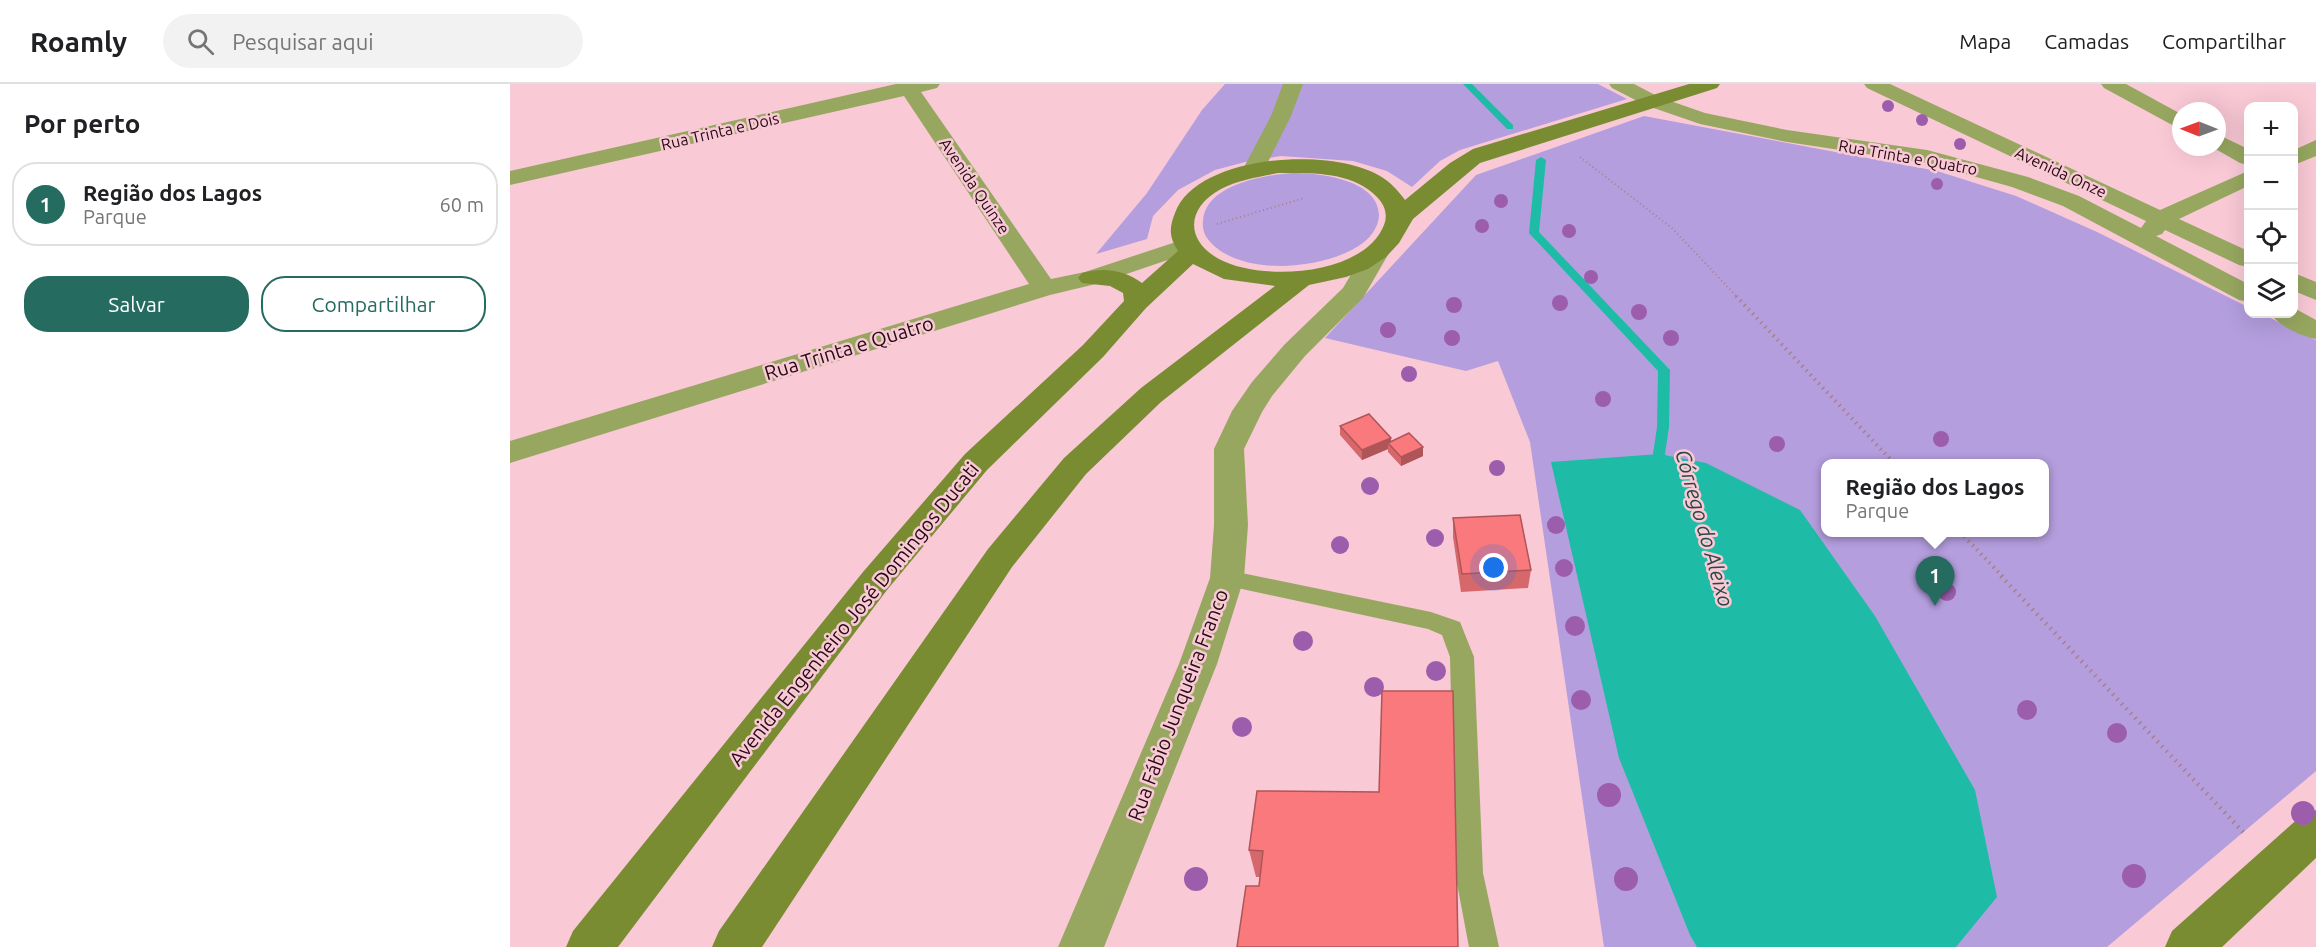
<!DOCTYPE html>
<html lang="pt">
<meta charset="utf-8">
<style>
body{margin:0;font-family:Ubuntu,sans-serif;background:#f2f2f2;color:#202124}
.controls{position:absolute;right:18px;top:18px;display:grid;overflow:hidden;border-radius:12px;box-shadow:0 6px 24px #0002}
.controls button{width:54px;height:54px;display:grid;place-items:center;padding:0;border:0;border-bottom:2px solid #e0e0e0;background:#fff;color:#202124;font:30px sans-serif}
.compass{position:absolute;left:1662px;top:18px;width:54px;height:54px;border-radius:50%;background:#fff;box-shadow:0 6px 24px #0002;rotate:271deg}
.you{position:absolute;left:984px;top:484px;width:21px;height:21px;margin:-15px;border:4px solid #fff;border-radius:50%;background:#1a73e8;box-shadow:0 0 0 9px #1a73e833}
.badge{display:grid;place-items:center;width:39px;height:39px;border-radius:50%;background:#256b60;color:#fff;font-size:20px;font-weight:700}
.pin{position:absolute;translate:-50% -50px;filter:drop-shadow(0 2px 3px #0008)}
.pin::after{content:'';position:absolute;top:32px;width:21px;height:18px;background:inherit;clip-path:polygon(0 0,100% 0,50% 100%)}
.popup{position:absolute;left:1311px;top:375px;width:228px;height:78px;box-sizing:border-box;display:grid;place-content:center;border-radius:12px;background:#fff;filter:drop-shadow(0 2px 4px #0005);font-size:20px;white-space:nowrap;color:#757577}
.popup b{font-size:22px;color:#202124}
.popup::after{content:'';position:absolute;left:50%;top:100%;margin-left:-12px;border:12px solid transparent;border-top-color:#fff}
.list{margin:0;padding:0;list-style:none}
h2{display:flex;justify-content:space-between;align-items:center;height:78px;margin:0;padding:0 24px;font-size:26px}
h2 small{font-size:20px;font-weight:400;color:#757577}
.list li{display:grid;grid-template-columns:39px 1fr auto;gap:18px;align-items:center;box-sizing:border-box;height:84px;margin:0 12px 12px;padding:0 12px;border:2px solid #e0e0e0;border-radius:24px}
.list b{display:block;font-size:22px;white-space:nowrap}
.list p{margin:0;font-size:20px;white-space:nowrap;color:#757577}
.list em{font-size:20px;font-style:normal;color:#757577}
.actions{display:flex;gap:12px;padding:18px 24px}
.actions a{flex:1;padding:14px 0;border:2px solid #256b60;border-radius:24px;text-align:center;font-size:21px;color:#256b60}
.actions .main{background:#256b60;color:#fff}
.icon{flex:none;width:33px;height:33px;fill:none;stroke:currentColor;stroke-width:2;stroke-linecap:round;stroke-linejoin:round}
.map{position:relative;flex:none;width:1806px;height:863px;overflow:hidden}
header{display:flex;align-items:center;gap:36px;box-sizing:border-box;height:84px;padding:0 30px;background:#fff;border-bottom:2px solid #e0e0e0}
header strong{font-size:28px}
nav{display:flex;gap:33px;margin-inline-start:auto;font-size:21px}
.search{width:420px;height:54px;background:#f2f2f2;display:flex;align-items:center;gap:15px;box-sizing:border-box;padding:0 21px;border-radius:33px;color:#757577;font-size:22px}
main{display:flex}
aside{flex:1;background:#fff}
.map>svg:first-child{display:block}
.green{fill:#b49ede;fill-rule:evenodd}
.water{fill:#1ebca6}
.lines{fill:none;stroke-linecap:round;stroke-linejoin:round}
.stream{fill:#1ebca6;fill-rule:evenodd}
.path-far2{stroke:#a8808c;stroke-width:2;stroke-dasharray:1 3;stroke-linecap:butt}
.path-far1{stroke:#a8808c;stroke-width:4;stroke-dasharray:1.5 4.5;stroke-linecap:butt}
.path{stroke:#a8808c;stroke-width:4.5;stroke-dasharray:1.5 5;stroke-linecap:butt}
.lane{fill:#97a760;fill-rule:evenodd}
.street{fill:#97a760;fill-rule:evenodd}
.secondary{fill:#7a8c32;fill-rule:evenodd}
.tree{fill:#9c5dad}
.wall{fill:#d6686c}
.shaded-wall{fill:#ae5558}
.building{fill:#f9797d;stroke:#ae5558;stroke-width:1.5}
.labels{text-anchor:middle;stroke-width:5;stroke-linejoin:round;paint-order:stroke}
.far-street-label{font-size:16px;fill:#260a14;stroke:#f9c9d6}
.street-label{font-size:20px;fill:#260a14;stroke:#f9c9d6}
.water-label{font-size:21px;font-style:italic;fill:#294741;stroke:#f9c9d6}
</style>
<header>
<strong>Roamly</strong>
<div class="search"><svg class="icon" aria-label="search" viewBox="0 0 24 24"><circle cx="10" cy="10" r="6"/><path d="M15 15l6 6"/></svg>Pesquisar aqui</div>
<nav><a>Mapa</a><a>Camadas</a><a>Compartilhar</a></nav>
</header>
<main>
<aside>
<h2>Por perto<small></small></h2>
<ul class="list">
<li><span class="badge">1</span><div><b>Região dos Lagos</b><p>Parque</p></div><em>60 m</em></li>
</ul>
<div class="actions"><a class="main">Salvar</a><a>Compartilhar</a></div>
</aside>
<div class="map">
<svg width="1806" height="863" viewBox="0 0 1806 863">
<rect width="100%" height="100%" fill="#f9c9d6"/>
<path class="green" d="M715 0H1088L1117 15 950 66 930 77 902 103 877 87 843 77 771 72 739 77 705 86 668 106 643 132 637 155 586 170 637 109 692 26Z
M1134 32 1427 87 1506 112 1587 148 1738 223V230H1752L1806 256V687L1597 863H1094L1020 358 988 277 956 287 815 254 966 91ZM1316 380H1534V448H1316Z
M782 89C809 89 868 95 869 131 869 141 862 152 854 158 819 186 727 195 697 154 694 150 692 143 693 137 695 101 754 91 782 89Z"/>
<path class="water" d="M1149 370 1196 379 1290 426 1365 532 1465 706 1487 813 1446 863H1187L1180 851 1109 674 1041 378Z"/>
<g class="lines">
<path class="stream" d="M953 0H962L1003 41V45H997Z
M1031 73 1036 76 1029 148 1160 286 1159 343 1155 370 1160 386 1159 389H1149L1143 370 1147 343 1148 287 1019 149 1026 76Z"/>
<path class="path-far2" d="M1070 73 1163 145 1227 213
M707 140 794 114"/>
<path class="path-far1" d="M1226 212 1385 380
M1450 448 1493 493"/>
<path class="path" d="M1491 492 1735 750"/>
<path class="lane" d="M717 486 921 528 950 538 964 573 973 789 989 863H959L945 789 940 573 932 551 918 545 709 500 706 494 709 488Z"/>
<path class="street" d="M386 0H430L427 4 411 8 541 195 575 188 678 154 687 156 690 161 687 166 590 199 540 211 0 379V357L519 200 394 12 0 101V87Z
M773 0H793L781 32 752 90 744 92 736 90 733 85 761 32Z
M1099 0H1124L1149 13 1195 29 1277 46 1417 66 1518 93 1569 112 1631 144 1636 137 1357 4 1354 0H1380L1650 126 1738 87V102L1669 135 1738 167V183L1729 181 1655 146 1652 150 1646 152 1738 200V218L1729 216 1553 122 1502 103 1416 79 1277 58 1190 40 1135 21 1102 4Z
M1591 0H1616L1671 30V44L1664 42 1594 4Z
M1707 50 1738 65V81L1730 79 1702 63H1707Z
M1806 56V72L1784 81V66Z
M866 161 875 164 879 169 853 214 795 272 762 312 752 328 734 365 738 441 734 494 707 580 594 863H548L669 580 700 494 704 441V365L722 327 742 298 775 260 833 204 857 164Z
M1784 189 1806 198V216L1784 207Z
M1784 224 1806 236V255C1791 252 1769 242 1761 230H1784Z"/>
<path class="secondary" d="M1179 0H1210L1207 4 970 79 903 135 889 159 876 173 858 185 836 193 799 201 651 318 576 390 502 483 252 863H202L209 847 478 465 554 374 631 304 765 202 714 195 683 180 636 224 593 273 477 386 377 506 108 863H56L63 847 353 488 455 370 573 261 614 217 613 209 600 202 572 199 568 194 572 189C592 183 615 186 632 199L668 167C659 153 659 144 665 129 687 69 831 61 876 96 883 101 890 109 895 116L940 79 963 65ZM768 89C801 89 842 87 867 113 875 121 878 131 874 141 854 192 751 198 709 175 674 156 677 123 711 105 728 96 748 93 768 89Z
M1806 726V774L1712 863H1655L1662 847 1791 732Z"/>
</g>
<g class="tree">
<circle cx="1378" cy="22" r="6"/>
<circle cx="1412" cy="36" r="6"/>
<circle cx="1450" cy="60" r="6"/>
<circle cx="1427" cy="100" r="6"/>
<circle cx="991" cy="117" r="7"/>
<circle cx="972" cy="142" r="7"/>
<circle cx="1059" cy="147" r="7"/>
<circle cx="1081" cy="193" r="7"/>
<circle cx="1050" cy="219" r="8"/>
<circle cx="944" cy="221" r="8"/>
<circle cx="1129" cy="228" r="8"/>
<circle cx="878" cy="246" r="8"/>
<circle cx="942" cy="254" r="8"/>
<circle cx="1161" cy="254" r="8"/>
<circle cx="899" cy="290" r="8"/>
<circle cx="1093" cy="315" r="8"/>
<circle cx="1431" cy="355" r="8"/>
<circle cx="1267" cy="360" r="8"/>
<circle cx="987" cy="384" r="8"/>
<circle cx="860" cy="402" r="9"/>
<circle cx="1046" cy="441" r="9"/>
<circle cx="925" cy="454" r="9"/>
<circle cx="830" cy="461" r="9"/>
<circle cx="1054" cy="484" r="9"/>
<circle cx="1437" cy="508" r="9"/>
<circle cx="1065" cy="542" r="10"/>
<circle cx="793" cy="557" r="10"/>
<circle cx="926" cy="587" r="10"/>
<circle cx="864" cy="603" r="10"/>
<circle cx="1071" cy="616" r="10"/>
<circle cx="1517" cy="626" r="10"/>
<circle cx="732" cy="643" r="10"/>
<circle cx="1607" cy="649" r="10"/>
<circle cx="1099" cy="711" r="12"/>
<circle cx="1793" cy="729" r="12"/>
<circle cx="1624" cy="792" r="12"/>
<circle cx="686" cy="795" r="12"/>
<circle cx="1116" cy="795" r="12"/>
</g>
<path class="wall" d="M830 342 881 357 913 372 891 382 878 368V365L852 376 830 351Z
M943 434 1021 486 1018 504 951 508 943 453Z
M747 707 948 863 749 802 750 793H746L739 766Z"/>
<path class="shaded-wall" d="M881 354V362L878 359V365L852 376V366Z
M913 363V372L891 382V373Z"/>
<path class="building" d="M859 330 881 354 852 366 830 342Z
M899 349 913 363 891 373 878 359Z
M1010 431 1021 486 952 490 943 434Z
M872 607H943L948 863H727L736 802H749L753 767 739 766 747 707 869 708Z"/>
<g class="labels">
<g class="far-street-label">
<text transform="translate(210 47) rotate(-13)" y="6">Rua Trinta e Dois</text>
<text transform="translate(1398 73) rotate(10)" y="6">Rua Trinta e Quatro</text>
<text transform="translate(1551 88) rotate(25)" y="6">Avenida Onze</text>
<text transform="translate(465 102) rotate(56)" y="6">Avenida Quinze</text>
</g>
<g class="street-label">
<text transform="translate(339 264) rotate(-17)" y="7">Rua Trinta e Quatro</text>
<text transform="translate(344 530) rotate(-51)" y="7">Avenida Engenheiro José Domingos Ducati</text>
<text transform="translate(668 621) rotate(-69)" y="7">Rua Fábio Junqueira Franco</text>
</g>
<g class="water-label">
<text transform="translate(1194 444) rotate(74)" y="7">Córrego do Aleixo</text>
</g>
</g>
</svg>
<div class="controls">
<button>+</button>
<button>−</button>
<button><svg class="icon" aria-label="locate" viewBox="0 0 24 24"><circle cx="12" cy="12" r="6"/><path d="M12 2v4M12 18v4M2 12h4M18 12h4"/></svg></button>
<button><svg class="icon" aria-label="layers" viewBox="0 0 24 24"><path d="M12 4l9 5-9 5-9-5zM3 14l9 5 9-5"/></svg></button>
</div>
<svg class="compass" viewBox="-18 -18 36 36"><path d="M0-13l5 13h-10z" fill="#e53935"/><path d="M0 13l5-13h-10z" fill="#757577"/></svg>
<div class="you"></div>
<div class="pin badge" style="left:1425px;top:522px">1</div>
<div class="popup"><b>Região dos Lagos</b>Parque</div>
</div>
</main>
